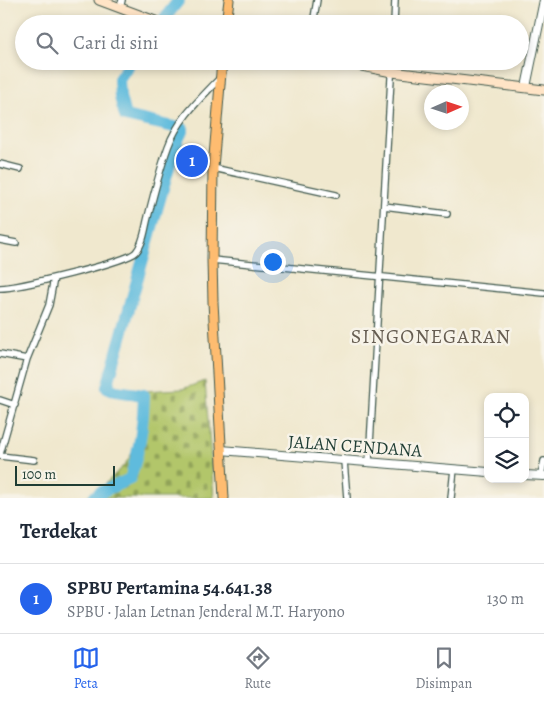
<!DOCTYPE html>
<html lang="id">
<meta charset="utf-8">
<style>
body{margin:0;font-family:Alegreya,serif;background:#f2f2f3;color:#1f2937}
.controls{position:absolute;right:15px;bottom:15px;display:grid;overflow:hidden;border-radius:10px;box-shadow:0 2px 8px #0003}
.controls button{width:45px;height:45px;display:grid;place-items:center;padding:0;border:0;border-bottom:1px solid #e0e1e3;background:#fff;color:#1f2937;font:25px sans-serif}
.compass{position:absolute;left:424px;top:85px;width:45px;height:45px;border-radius:50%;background:#fff;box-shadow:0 2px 8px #0003;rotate:87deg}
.scale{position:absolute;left:15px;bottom:12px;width:100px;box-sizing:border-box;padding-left:5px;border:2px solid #1f3d34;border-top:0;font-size:14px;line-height:18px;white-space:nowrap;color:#1f3d34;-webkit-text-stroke:4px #f7f3e8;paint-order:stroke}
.you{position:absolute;left:272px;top:261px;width:18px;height:18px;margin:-12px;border:4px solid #fff;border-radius:50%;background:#1a73e8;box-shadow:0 0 0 8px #1a73e833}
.badge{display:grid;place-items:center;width:32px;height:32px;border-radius:50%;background:#2563eb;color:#fff;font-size:16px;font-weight:700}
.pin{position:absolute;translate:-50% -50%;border:2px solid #fff;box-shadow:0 1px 5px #0006}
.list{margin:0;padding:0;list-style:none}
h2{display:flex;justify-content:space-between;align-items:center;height:65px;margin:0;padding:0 20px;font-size:21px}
h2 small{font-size:16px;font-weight:400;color:#747a83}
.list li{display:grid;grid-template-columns:32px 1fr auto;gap:15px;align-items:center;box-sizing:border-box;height:70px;padding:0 20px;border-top:1px solid #e0e1e3}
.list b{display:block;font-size:19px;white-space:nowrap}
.list p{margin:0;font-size:16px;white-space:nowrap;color:#747a83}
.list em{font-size:16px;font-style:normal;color:#747a83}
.icon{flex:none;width:28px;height:28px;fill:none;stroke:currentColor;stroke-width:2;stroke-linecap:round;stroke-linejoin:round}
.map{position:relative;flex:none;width:544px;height:498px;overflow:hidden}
.search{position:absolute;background:#fff;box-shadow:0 2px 8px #0003;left:15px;right:15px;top:15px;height:55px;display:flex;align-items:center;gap:12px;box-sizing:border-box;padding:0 18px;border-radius:28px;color:#747a83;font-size:19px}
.sheet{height:135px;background:#fff}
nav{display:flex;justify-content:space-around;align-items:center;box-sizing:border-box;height:70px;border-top:1px solid #e0e1e3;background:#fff;font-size:14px;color:#747a83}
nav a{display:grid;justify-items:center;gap:2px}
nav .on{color:#2563eb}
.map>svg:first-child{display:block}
.cemetery{fill:url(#cemetery-stones);stroke:#68824f}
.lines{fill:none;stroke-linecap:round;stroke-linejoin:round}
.river{stroke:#5fbbdd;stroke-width:12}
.minor-casing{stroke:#3e574b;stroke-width:8}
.tertiary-casing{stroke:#3e574b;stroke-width:10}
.secondary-casing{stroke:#3e574b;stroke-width:11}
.primary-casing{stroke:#3e574b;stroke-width:11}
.minor{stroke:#fff;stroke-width:5.5}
.tertiary{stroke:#fff;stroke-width:8}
.secondary{stroke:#ffe4c6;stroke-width:9}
.primary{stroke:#febc70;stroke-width:9}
.labels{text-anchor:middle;stroke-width:5;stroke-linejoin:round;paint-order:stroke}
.street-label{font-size:18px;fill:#1f3d34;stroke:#f7f3e8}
.quarter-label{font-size:20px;letter-spacing:1px;fill:#665d51;stroke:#f7f3e8}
</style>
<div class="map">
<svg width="544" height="498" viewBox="0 0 544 498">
<defs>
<pattern id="cemetery-stones" width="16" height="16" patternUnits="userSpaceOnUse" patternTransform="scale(1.25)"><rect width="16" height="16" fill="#b2c66a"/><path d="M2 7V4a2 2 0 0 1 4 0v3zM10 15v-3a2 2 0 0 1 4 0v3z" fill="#90a258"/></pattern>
</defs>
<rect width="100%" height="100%" fill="#f7f3e8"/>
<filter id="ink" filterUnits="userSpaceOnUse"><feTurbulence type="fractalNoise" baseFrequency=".02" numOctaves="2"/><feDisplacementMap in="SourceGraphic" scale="10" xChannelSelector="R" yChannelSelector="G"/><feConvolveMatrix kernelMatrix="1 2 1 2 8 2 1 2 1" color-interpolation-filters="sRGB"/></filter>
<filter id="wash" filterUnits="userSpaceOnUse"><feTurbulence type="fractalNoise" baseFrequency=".0096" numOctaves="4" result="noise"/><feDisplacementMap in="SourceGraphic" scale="20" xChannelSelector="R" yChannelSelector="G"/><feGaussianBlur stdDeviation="1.12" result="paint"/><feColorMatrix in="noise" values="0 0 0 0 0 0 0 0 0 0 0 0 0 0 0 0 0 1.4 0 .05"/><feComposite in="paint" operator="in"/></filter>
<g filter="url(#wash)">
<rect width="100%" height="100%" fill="#f0e8ce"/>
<path class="cemetery" d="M205 381 214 498H95C103 482 118 474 128 460 138 447 139 407 141 391L182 389Z"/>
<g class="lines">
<path class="river" d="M160 24 179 0
M93 498 99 493 130 479C140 448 143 427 144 395L116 391 107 387 174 149 183 129 125 116 120 97 119 79 131 61"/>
</g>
</g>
<g filter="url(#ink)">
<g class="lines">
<defs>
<path id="minor" d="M120 8 122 0
M313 24 317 0
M394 24 395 0
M0 164 20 169
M213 168 336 195
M384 206 447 214
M0 240 16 243
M212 260 544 293
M0 288C17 288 127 262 136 252 144 243 145 228 148 217 154 193 160 169 168 147 178 119 200 99 220 78
M0 354 27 359
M0 400 15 405
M0 454 27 359 49 305 54 278
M0 456 34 460
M344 461 347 498
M369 462 392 61
M541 476 544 461
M451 498 454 469"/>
<path id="tertiary" d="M526 87 544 0
M221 450 488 472
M525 475 544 476"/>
<path id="secondary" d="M99 0 163 24
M337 61 392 72 544 90"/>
<path id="primary" d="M226 24 229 0
M222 61 213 168 212 260 213 302 224 498"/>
</defs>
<use href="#minor" class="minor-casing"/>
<use href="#tertiary" class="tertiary-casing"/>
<use href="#secondary" class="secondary-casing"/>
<use href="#primary" class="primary-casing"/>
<use href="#minor" class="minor"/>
<use href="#tertiary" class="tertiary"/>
<use href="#secondary" class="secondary"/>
<use href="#primary" class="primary"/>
</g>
</g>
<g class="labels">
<g class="street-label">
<text transform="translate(355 446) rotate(4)" y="6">JALAN CENDANA</text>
</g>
<g class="quarter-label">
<text x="431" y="343">SINGONEGARAN</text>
</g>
</g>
</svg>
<div class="controls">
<button><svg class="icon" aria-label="locate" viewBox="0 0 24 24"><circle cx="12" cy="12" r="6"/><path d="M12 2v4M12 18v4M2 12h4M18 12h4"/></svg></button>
<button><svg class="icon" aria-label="layers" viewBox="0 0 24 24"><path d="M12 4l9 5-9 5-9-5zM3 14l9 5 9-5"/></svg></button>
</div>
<svg class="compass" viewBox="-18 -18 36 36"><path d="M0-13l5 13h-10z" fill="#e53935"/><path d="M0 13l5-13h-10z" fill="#747a83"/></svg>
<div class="scale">100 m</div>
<div class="you"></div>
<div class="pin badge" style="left:192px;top:161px">1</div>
<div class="search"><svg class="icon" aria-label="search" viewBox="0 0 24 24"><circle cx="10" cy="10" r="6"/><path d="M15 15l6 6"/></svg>Cari di sini</div>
</div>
<section class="sheet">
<h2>Terdekat<small></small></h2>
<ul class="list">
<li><span class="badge">1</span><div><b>SPBU Pertamina 54.641.38</b><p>SPBU · Jalan Letnan Jenderal M.T. Haryono</p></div><em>130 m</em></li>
</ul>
</section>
<nav>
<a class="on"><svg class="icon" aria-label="map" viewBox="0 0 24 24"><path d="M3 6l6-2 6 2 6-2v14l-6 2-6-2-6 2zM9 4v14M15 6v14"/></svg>Peta</a>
<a><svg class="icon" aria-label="directions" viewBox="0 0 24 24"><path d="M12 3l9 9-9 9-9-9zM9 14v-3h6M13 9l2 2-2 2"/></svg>Rute</a>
<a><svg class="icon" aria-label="saved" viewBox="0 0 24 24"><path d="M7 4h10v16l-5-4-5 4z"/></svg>Disimpan</a>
</nav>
